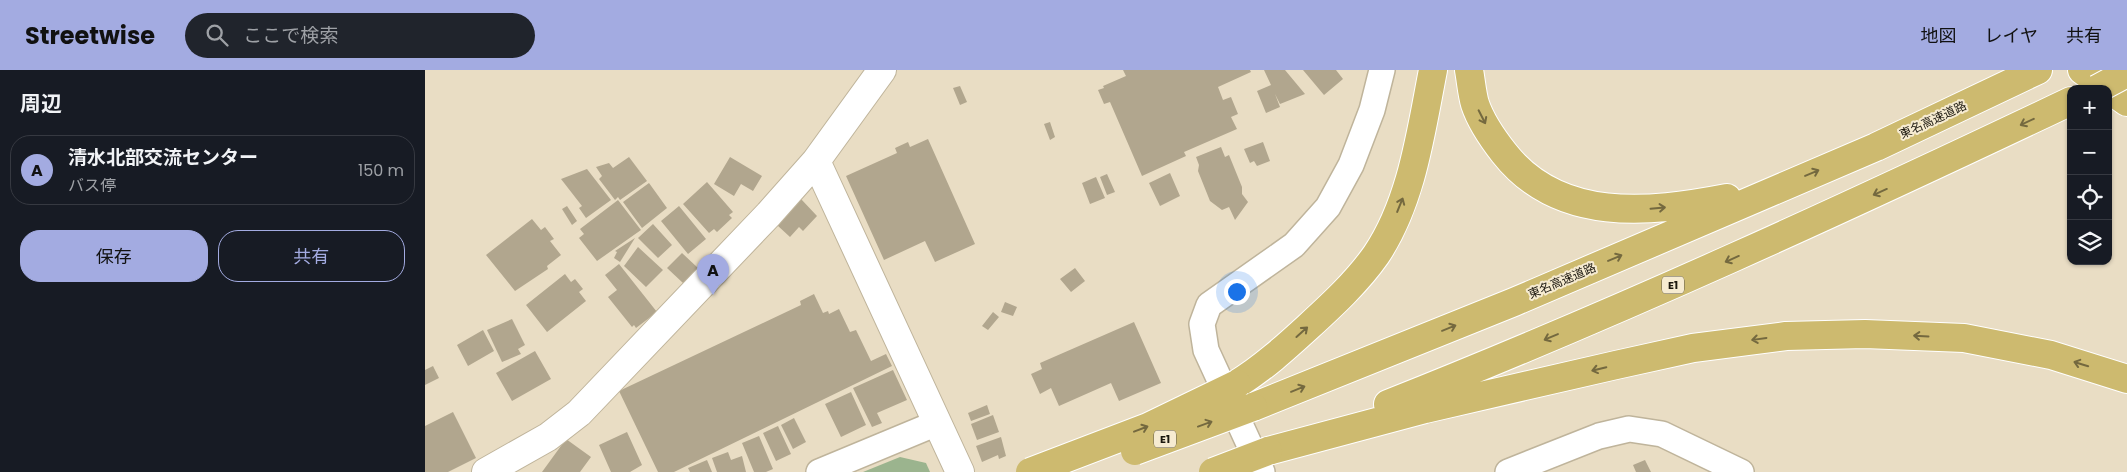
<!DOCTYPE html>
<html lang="ja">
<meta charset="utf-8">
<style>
body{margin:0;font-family:Poppins,"Noto Sans JP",sans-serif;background:#20242c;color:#f1f3f6}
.controls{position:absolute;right:15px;top:15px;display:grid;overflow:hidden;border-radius:10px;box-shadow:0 1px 4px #0004}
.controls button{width:45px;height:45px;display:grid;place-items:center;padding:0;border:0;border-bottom:1px solid #363941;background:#171b24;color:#f1f3f6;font:25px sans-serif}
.you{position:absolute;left:811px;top:221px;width:18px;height:18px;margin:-12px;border:4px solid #fff;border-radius:50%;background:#1a73e8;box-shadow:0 0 0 8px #1a73e833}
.badge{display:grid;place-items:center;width:32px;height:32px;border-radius:50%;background:#a3abe1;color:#111;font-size:16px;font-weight:700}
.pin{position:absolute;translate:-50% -41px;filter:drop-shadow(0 1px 2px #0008)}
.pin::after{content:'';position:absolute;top:26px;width:18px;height:15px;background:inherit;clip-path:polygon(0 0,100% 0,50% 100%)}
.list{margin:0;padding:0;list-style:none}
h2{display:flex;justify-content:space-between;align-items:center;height:65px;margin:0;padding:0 20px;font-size:21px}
h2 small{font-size:16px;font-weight:400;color:#9ea1a6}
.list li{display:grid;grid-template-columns:32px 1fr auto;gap:15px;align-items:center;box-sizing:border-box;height:70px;margin:0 10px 10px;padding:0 10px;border:1px solid #363941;border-radius:20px}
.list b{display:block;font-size:19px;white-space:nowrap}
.list p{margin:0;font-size:16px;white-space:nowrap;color:#9ea1a6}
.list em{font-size:16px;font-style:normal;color:#9ea1a6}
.actions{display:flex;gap:10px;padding:15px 20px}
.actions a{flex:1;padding:11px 0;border:1px solid #a3abe1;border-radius:20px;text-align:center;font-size:18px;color:#a3abe1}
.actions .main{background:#a3abe1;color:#111}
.icon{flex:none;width:28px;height:28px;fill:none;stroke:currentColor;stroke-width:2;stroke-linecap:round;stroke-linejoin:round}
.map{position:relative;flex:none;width:1702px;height:402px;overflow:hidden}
header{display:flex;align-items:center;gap:30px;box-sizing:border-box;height:70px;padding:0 25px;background:#a3abe1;color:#111}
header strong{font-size:24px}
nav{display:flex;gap:28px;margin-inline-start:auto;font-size:18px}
.search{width:350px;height:45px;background:#20242c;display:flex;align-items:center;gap:12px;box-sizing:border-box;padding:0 18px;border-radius:28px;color:#9ea1a6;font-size:19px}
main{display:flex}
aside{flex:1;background:#171b24}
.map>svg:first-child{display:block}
.forest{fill:#9bb48e}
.building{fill:#b1a68e}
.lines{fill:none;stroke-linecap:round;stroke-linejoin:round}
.street-casing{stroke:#bfb49b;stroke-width:28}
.secondary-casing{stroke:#bfb49b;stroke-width:30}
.highway-casing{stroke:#fff;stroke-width:30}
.street{stroke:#fff;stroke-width:25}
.secondary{stroke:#fff;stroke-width:28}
.highway{stroke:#cdba6f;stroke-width:28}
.highway-bridge-casing{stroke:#fff;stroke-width:30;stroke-linecap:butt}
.highway-bridge{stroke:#cdba6f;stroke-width:28}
.oneway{stroke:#74693f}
.labels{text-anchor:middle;stroke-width:4;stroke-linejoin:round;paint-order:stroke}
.shield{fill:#f6ebd1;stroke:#5d5749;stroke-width:1}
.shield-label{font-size:11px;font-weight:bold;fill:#1c180f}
.street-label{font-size:12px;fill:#1c180f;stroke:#f6ebd1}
</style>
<header>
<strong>Streetwise</strong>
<div class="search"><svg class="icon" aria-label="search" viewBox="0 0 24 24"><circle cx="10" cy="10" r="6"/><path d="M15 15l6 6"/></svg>ここで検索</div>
<nav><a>地図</a><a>レイヤ</a><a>共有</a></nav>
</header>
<main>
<aside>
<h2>周辺<small></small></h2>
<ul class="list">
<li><span class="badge">A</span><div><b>清水北部交流センター</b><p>バス停</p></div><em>150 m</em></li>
</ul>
<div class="actions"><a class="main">保存</a><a>共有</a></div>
</aside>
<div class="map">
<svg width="1702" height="402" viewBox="0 0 1702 402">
<rect width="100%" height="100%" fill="#e9ddc4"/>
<path class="forest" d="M475 387 501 393 505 402H438Z"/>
<path class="building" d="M698 0H825L826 2 793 17 798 30 806 27 813 44 806 47 812 59 759 82 761 86 717 106 685 32 679 34 673 20 679 18 678 16 701 6Z
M839 0H860L880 24 855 34 850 24 855 37 841 43 832 21 846 15Z
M878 0H911L918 9 899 25Z
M535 16 542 32 535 35 528 18Z
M625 52 630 67 625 70 619 54Z
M503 69 550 174 510 192 500 171 459 190 421 106 472 83 470 78 483 72 485 77Z
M838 72 845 91 832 96 829 91 825 93 819 79Z
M796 77 800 87 804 85 817 117V124L823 132 810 150 804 137 797 140 785 131 773 101 774 95 771 87Z
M204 87 222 111 195 130 193 127 190 130 174 109 177 106 171 97 184 93 188 98Z
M305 87 337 106 328 121 316 114 309 126 289 114Z
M162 99 186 130 161 148 154 138 157 136 136 109Z
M745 103 755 126 735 136 724 113Z
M682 104 690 122 682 125 675 107Z
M671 107 680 128 665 134 657 113Z
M282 112 308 142 304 145 307 148 292 162 289 159 284 163 258 134Z
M224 113 242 138 217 158 198 132Z
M376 129 392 146 378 161 374 157 365 167 352 155Z
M193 130 216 160 172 191 154 168 159 164 155 159Z
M142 136 152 151 147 155 137 139Z
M254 136 281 169 263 184 236 151Z
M107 149 116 160 120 157 129 169 125 171 136 185 122 196 123 199 90 221 61 185Z
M228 154 247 175 233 188 213 168Z
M210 168 195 192 189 188 192 182 190 181Z
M213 177 238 200 221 217 199 196Z
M257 183 273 198 258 213 242 198Z
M194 194 232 242 211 258 209 255 207 257 183 227 192 220 180 205Z
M650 198 660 211 646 222 635 209Z
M140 204 146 212 150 209 158 219 154 222 161 231 122 262 101 235Z
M389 224 398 243 403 241 404 244 414 239 425 262 431 260 446 291 461 284 467 296 249 402H233L194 321 376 235 375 231Z
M580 232 592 237 588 246 576 242Z
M568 242 574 247 563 260 557 256Z
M87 249 100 275 93 279 96 284 77 292 62 260Z
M709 252 736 313 694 331 686 313 634 336 626 318 615 324 606 304 617 299 615 293Z
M58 260 69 281 43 296 32 275Z
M110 281 126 309 87 331 71 303Z
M8 296 14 308 0 315V300Z
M468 300 482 330 452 343 457 353 447 357 428 318Z
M426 322 441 355 416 367 400 334Z
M562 335 565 344 546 351 543 343Z
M28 342 51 388 23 402H0V356Z
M568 345 574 362 552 370 546 354Z
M369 348 381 372 368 379 356 355Z
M353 356 366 384 351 391 338 363Z
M202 362 217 395 205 402H186L174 375Z
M334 366 348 399 341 402H329L317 373Z
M576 367 581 386 574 389 573 385 557 392 551 376Z
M141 369 166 387 155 402H117Z
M303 382 306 390 317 386 321 402H292L287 388Z
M282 390 287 402H265L263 398Z
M1220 390 1226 402H1211L1208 395Z"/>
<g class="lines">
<defs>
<path id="street" d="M394 402 512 353
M837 402 781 280 777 254 784 235 869 175 903 137 926 95 947 40 957 0
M1083 402 1174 366 1204 359 1237 364 1316 402"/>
<path id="secondary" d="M391 91 535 402
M61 402 123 367 154 343 344 144 391 91 457 0"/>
<path id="highway" d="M1044 0C1046 11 1047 24 1050 34 1056 52 1068 69 1079 83 1134 153 1224 143 1302 128
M1657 0 1702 32
M812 314C838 298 860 278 883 257 907 235 932 212 951 185 987 132 996 61 1008 0
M963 334C1195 242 1421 138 1646 31
M828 337 1089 232 1451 77 1613 0
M843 381 1000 339 1191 295 1268 278 1361 266 1440 264 1539 268 1626 285 1702 309"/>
</defs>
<use href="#street" class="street-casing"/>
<use href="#secondary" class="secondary-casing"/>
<use href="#highway" class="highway-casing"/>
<use href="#street" class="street"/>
<use href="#secondary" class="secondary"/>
<use href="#highway" class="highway"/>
<defs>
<path id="highway-bridge" d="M1672 19 1702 3
M710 381 828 337
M605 402 723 357 812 314
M788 402 843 381"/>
</defs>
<use href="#highway-bridge" class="highway-bridge-casing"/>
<use href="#highway-bridge" class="highway-bridge"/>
</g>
<defs><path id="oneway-shaft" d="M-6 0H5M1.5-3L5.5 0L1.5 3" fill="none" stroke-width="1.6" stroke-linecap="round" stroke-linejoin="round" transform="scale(1.25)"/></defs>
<g class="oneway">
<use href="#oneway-shaft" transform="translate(1057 47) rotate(63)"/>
<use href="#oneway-shaft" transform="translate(1602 52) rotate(155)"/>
<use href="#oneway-shaft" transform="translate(1387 103) rotate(-23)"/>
<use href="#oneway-shaft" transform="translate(1455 122) rotate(156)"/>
<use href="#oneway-shaft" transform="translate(975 135) rotate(-68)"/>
<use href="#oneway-shaft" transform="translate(1233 138) rotate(-5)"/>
<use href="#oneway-shaft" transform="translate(1190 188) rotate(-23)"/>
<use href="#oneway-shaft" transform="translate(1307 189) rotate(156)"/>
<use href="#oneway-shaft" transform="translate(1024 258) rotate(-22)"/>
<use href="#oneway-shaft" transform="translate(877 262) rotate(-42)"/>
<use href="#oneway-shaft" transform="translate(1496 266) rotate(-177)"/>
<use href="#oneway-shaft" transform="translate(1126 267) rotate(157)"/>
<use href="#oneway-shaft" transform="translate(1334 269) rotate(172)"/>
<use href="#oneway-shaft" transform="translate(1656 294) rotate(-163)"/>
<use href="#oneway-shaft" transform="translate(1174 299) rotate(167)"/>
<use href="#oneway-shaft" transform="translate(873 319) rotate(-22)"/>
<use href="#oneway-shaft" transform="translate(780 354) rotate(-20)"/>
<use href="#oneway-shaft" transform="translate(716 359) rotate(-21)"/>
</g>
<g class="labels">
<g class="shield">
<rect x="1237" y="206.5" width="22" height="17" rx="4"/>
<rect x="729" y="360.5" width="22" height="17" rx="4"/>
</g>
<g class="shield-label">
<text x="1248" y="219">E1</text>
<text x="740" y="373">E1</text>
</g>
<g class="street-label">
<text transform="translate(1508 50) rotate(-25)" y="4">東名高速道路</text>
<text transform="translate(1137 211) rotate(-23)" y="4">東名高速道路</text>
</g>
</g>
</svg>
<div class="controls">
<button>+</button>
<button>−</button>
<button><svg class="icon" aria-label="locate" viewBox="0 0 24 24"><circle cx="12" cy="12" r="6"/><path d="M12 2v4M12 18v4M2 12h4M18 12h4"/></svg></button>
<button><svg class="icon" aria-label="layers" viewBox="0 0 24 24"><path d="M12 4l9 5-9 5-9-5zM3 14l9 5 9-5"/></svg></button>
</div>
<div class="you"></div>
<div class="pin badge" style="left:288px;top:225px">A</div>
</div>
</main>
